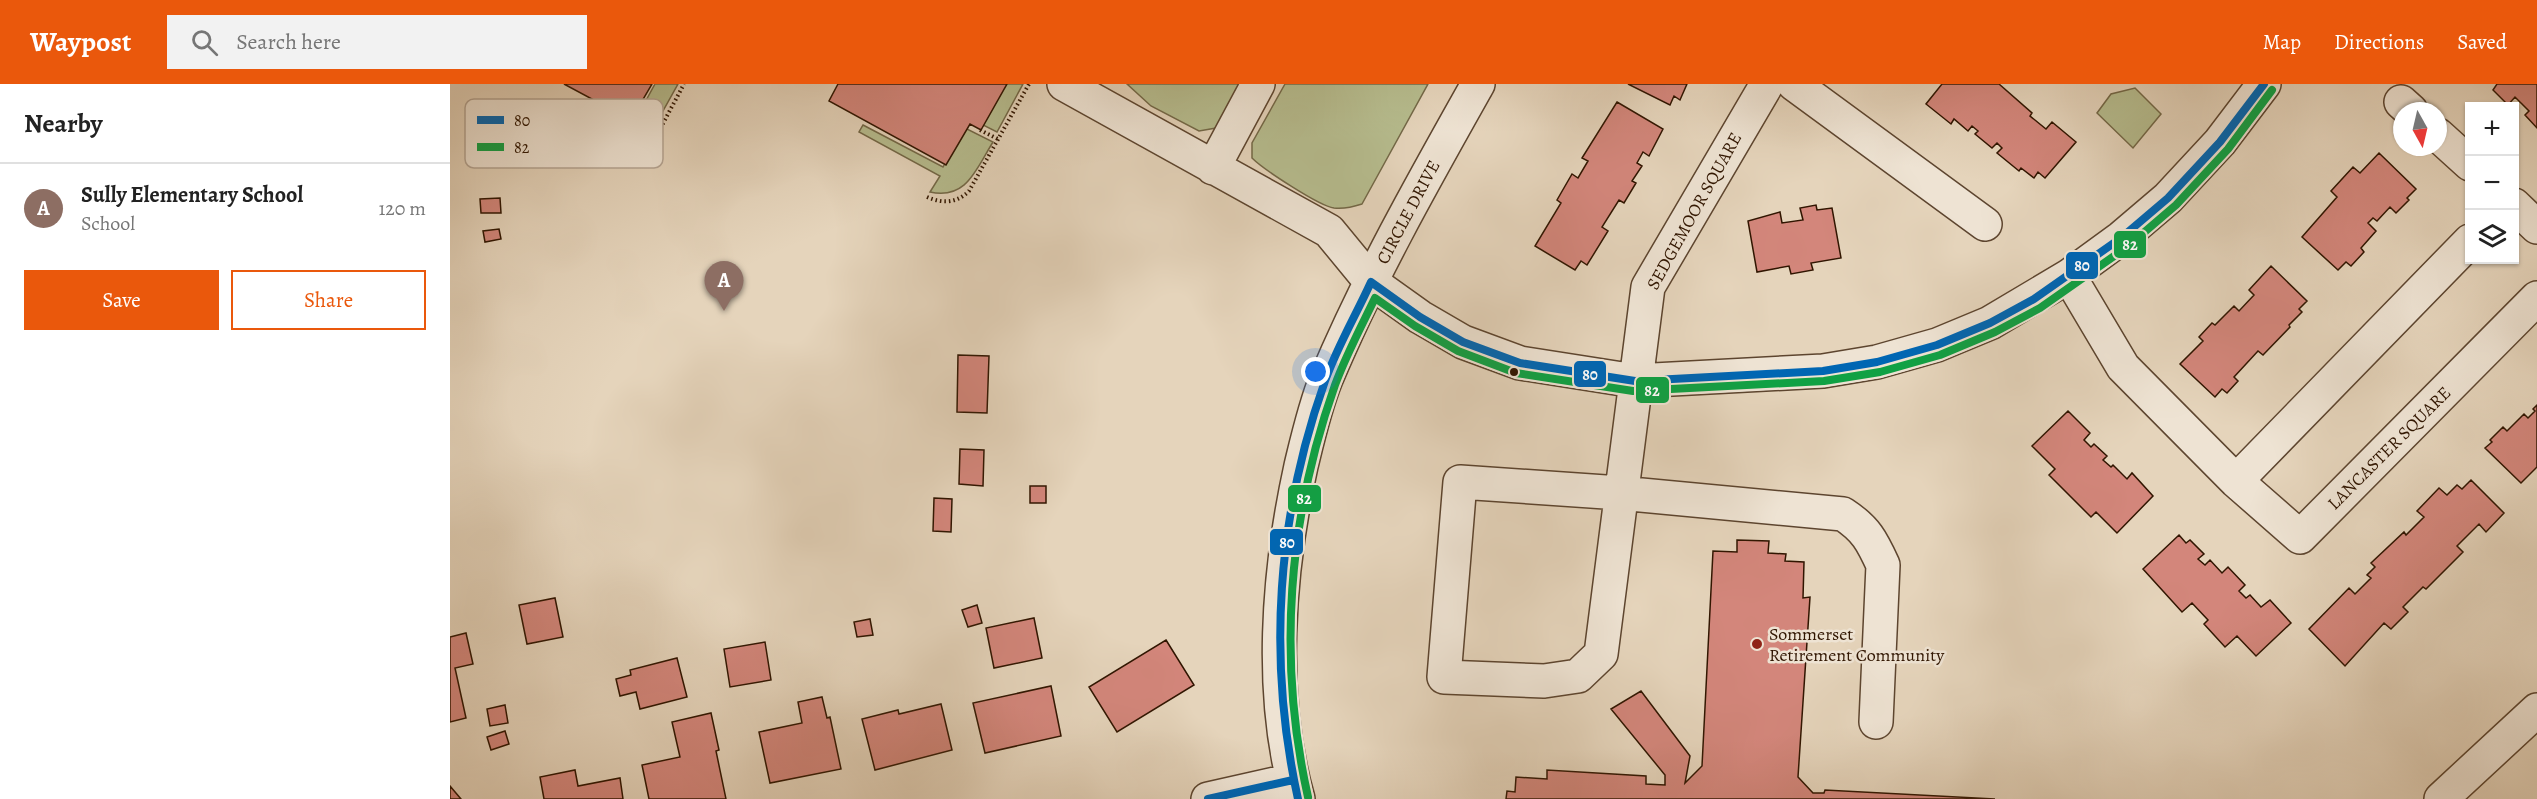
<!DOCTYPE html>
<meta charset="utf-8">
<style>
body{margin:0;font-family:Alegreya,serif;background:#f2f2f2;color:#222}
.controls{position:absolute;right:18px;top:18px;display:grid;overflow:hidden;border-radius:0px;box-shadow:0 2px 4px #0004}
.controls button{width:54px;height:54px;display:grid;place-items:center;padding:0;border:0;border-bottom:2px solid #e0e0e0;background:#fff;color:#222;font:30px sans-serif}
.compass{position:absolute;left:1943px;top:18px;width:54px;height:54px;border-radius:50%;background:#fff;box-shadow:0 2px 4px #0004;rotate:172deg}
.you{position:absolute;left:866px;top:288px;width:21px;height:21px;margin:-15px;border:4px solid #fff;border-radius:50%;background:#1a73e8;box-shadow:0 0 0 9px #1a73e833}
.badge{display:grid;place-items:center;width:39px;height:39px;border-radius:50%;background:#ea580c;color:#fff;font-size:20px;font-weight:700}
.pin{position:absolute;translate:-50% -50px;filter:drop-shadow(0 2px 3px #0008)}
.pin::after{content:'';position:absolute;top:32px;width:21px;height:18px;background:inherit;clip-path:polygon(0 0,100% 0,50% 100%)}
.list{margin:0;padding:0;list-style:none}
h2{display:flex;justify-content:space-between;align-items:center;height:78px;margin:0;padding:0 24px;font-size:26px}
h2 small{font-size:20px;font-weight:400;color:#767676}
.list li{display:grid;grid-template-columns:39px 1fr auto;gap:18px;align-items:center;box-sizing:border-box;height:90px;padding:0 24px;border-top:2px solid #e0e0e0}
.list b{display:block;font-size:22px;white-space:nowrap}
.list p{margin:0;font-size:20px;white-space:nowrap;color:#767676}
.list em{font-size:20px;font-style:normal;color:#767676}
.actions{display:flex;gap:12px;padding:18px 24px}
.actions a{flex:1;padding:14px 0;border:2px solid #ea580c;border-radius:0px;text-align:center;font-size:21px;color:#ea580c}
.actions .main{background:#ea580c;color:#fff}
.icon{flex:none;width:33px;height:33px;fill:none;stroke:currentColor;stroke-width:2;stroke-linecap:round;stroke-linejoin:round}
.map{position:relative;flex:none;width:2087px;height:715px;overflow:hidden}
header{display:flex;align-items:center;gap:36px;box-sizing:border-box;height:84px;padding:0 30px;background:#ea580c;color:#fff}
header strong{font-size:28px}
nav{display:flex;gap:33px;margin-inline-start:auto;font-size:21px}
.search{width:420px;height:54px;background:#f2f2f2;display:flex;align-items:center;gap:15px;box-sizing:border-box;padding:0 21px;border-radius:0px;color:#767676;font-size:22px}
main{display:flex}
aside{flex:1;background:#fff}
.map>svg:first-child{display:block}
.green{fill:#b6bc8e;stroke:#736847;stroke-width:1.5}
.building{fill:#d3867b;stroke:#301500;stroke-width:1.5}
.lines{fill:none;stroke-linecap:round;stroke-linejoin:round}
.minor-casing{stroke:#5d452f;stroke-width:36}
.path{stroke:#301500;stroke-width:4;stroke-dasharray:1.5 3;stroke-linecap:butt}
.minor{stroke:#eee3d3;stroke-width:33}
.bus-1-casing{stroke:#eee3d3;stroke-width:12}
.bus-2-casing{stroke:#eee3d3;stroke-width:12}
.bus-1{stroke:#0066b3;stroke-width:8}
.bus-2{stroke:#10a144;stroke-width:8}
.bus-dot{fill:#301500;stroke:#eee3d3;stroke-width:2}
.poi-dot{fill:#8f2418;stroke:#eee3d3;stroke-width:2}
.labels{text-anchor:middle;stroke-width:5;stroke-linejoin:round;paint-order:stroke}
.street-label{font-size:18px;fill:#301500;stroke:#eee3d3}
.poi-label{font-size:18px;fill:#301500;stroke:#eee3d3;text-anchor:start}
.key{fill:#eee3d3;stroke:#b5a594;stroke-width:1.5}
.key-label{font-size:16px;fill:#301500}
.line-badge{stroke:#eee3d3;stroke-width:2}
.badge-label{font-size:16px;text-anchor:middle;font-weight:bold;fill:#fff}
</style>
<header>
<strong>Waypost</strong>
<div class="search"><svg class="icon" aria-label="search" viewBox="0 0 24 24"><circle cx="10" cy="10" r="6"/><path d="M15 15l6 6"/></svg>Search here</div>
<nav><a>Map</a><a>Directions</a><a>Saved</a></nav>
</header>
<main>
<aside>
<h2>Nearby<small></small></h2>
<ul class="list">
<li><span class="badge" style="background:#8d6e63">A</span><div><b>Sully Elementary School</b><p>School</p></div><em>120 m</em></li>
</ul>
<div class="actions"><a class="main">Save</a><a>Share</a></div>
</aside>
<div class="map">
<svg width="2087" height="715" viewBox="0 0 2087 715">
<rect width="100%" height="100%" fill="#e5d4bb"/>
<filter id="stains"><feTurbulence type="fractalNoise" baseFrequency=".00333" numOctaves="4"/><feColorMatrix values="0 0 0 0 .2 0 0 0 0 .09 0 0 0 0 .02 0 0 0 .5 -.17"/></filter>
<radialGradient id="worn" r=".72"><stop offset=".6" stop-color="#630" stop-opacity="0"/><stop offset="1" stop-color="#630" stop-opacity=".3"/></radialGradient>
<path class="green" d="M205 0H228L199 52 182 42Z
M556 0H573L547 48 533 41Z
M677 0H791L766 44 749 47 701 22Z
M835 0H978L912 120C903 123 894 125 884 124 869 122 813 85 802 74V59Z
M1685 4 1711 30 1683 64 1647 29 1661 10Z
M413 41 493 83 515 44 543 58C526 85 517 116 480 108L490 92 409 48Z"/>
<path class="building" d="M114 0H202L181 36Z
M388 0H557L531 46 520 40 496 81 379 17Z
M1178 0H1237L1230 16 1224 12 1220 21Z
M1492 0H1549L1582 29 1580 32 1596 45 1602 38 1626 58 1595 94 1588 88 1584 94 1571 84 1569 87 1547 69 1552 64 1547 59 1542 64 1525 50 1528 47 1522 42 1518 47 1504 35 1501 40 1476 20Z
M2047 0H2087V44L2075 31 2079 27 2065 13 2058 21 2043 6Z
M1167 18 1213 45 1199 72 1193 68 1187 79 1192 82 1182 97 1186 99 1174 119 1169 116 1152 143 1158 147 1137 181 1131 177 1125 186 1085 162 1111 119 1107 116 1122 90 1128 94 1138 77 1132 74Z
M1929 69 1966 105 1957 114 1959 116 1946 129 1940 123 1927 137 1923 134 1918 139 1926 147 1911 164 1914 168 1901 182 1896 178 1888 186 1852 153 1887 113 1881 107 1903 83 1910 89Z
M50 114 51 129H31L30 115Z
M1366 121 1367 126 1382 124 1391 174 1361 179 1363 186 1341 190 1339 182 1307 188 1298 137 1330 128 1332 139 1353 136 1350 124Z
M49 145 51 155 35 158 33 147Z
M1821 182 1857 217 1849 225 1852 228 1839 241 1840 243 1813 271 1808 267 1784 293 1788 297 1777 309 1772 305 1765 313 1730 280 1753 257 1749 253 1762 239 1765 241 1784 222 1789 227 1804 211 1799 206Z
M508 271 539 272 537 329 507 328Z
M2087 321V383L2071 399 2035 364 2042 358 2040 356 2053 343 2057 347 2074 330 2078 334 2085 327 2083 325Z
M1618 327 1640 349 1634 356 1641 363 1644 360 1657 372 1653 376 1661 383 1663 381 1677 395 1682 389 1703 412 1667 449 1646 428 1641 433 1599 391 1605 385 1582 362Z
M510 365 534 366 533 402 509 400Z
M2021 396 2054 429 2036 448 2029 440 2007 462 2013 468 1976 505 1973 503 1953 523 1958 528 1941 545 1934 539 1895 582 1859 545 1899 504 1905 510 1921 494 1917 491 1925 483 1921 479 1954 448 1956 451 1974 433 1967 427 1989 404 1997 411 2007 401 2012 405Z
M580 402H596V419H580Z
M484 414 502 415 501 448 483 447Z
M1729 451 1736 459 1740 456 1754 470 1748 475 1755 481 1760 476 1772 489 1778 483 1795 501 1789 507 1796 514 1800 511 1811 523 1820 516 1841 539 1806 572 1787 552 1775 563 1754 540 1758 536 1742 519 1732 528 1693 485Z
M1287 456 1319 457 1318 469 1336 470 1335 477 1354 478 1353 514 1360 513 1348 693 1363 709H1374L1375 706 1545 715H1056L1057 707 1065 708 1066 693 1097 695V686L1196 692V700L1215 701V691L1161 625 1191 607 1240 672 1235 699 1252 682 1263 467 1287 468Z
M105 514 113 553 77 560 69 521Z
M527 521 532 539 518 543 512 526Z
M584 534 592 574 544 584 536 544Z
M420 535 423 551 407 553 404 538Z
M16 549 23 580 5 584 16 634 0 638V553Z
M716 556 744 601 667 648 639 603Z
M315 558 321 596 280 603 274 565Z
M227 574 237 613 190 625 186 608 170 612 166 595 181 591 180 586Z
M601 602 611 652 535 669 523 619Z
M372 613 377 634 380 633 391 685 320 699 309 648 352 639 348 618Z
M491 620 502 666 425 686 412 635 448 626 449 630Z
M55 621 58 639 40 642 37 625Z
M261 629 269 666 266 667 276 715H199L192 681 230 673 222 638Z
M55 647 59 660 41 666 37 653Z
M125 686 128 702 170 694 173 715H94L90 693Z
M0 702 11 715H0Z"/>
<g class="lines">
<defs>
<path id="minor" d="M614 0 879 147 921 198 970 233 1013 258 1070 279 1185 297 1373 287 1427 278 1487 261 1540 239 1619 192 1671 154 1718 114 1770 58 1814 0
M1317 0 1198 203 1151 570 1128 592 1094 597 994 593 1010 398 1170 409 1393 430C1416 445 1422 457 1433 481L1426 638
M1344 0 1535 140
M1951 18 1961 27
M1988 51 2020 80
M763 84 808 0
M2064 121 2087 143
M1619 192 1673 283 1786 397 1850 453 2087 214
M1786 397 2020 157
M758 715 843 696
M848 715C818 611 828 487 851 382 858 353 865 322 876 295 919 193 974 96 1028 0
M1991 715 2087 626"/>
</defs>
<use href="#minor" class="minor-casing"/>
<path class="path" d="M171 42 202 60 234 0
M530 46 550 56
M477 113C493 120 507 119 519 107L579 0"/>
<use href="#minor" class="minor"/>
<defs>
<path id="bus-1" d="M758 715 843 696
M848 715C817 575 827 432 875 297 887 263 906 231 921 198L970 233 1013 258 1070 279 1185 297 1373 287 1427 278 1487 261 1540 239 1584 215 1671 154 1718 114 1770 58 1814 0"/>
<path id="bus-2" d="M858 713C827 575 838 434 885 301 896 271 911 243 925 214L965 242 1008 267 1066 289 1183 307 1374 297 1430 288 1490 271 1545 248 1590 224 1677 163 1726 121 1778 65 1822 6"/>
</defs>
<use href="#bus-1" class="bus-1-casing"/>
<use href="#bus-2" class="bus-2-casing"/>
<use href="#bus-1" class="bus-1"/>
<use href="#bus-2" class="bus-2"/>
</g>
<circle class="bus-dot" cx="1064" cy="288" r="5"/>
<circle class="poi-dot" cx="1307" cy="560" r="6"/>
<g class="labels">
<g class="street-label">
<text transform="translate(1244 127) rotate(-61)" y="6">SEDGEMOOR SQUARE</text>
<text transform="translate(958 128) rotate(-62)" y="6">CIRCLE DRIVE</text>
<text transform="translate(1939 364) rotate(-45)" y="6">LANCASTER SQUARE</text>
</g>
<g class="poi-label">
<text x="1319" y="556">Sommerset<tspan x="1319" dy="21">Retirement Community</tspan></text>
</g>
</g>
<rect x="15" y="15" width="198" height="69" rx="9" class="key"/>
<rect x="27" y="32" width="27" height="8" fill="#0066b3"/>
<rect x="27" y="59" width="27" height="8" fill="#10a144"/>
<g class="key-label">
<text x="64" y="42">80</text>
<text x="64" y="69">82</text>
</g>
<g class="line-badge">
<rect x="1663" y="146" width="34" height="29" rx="6" fill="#10a144"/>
<rect x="1615" y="167" width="34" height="29" rx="6" fill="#0066b3"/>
<rect x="1123" y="276" width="34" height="28" rx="6" fill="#0066b3"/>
<rect x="1185" y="292" width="35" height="28" rx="6" fill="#10a144"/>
<rect x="837" y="400" width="35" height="29" rx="6" fill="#10a144"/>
<rect x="819" y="444" width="35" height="28" rx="6" fill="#0066b3"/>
</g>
<g class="badge-label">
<text x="1680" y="166">82</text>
<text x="1632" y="187">80</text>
<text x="1140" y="296">80</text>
<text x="1202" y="312">82</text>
<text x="854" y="420">82</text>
<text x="837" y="464">80</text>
</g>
<rect width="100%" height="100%" filter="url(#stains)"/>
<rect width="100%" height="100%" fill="url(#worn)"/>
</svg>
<div class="controls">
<button>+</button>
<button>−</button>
<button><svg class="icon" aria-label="layers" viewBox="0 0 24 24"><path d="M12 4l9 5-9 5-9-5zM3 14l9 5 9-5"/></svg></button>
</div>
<svg class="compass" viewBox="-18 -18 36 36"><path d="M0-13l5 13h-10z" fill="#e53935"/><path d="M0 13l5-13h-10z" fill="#767676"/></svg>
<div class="you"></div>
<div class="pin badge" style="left:274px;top:227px;background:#8d6e63">A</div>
</div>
</main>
